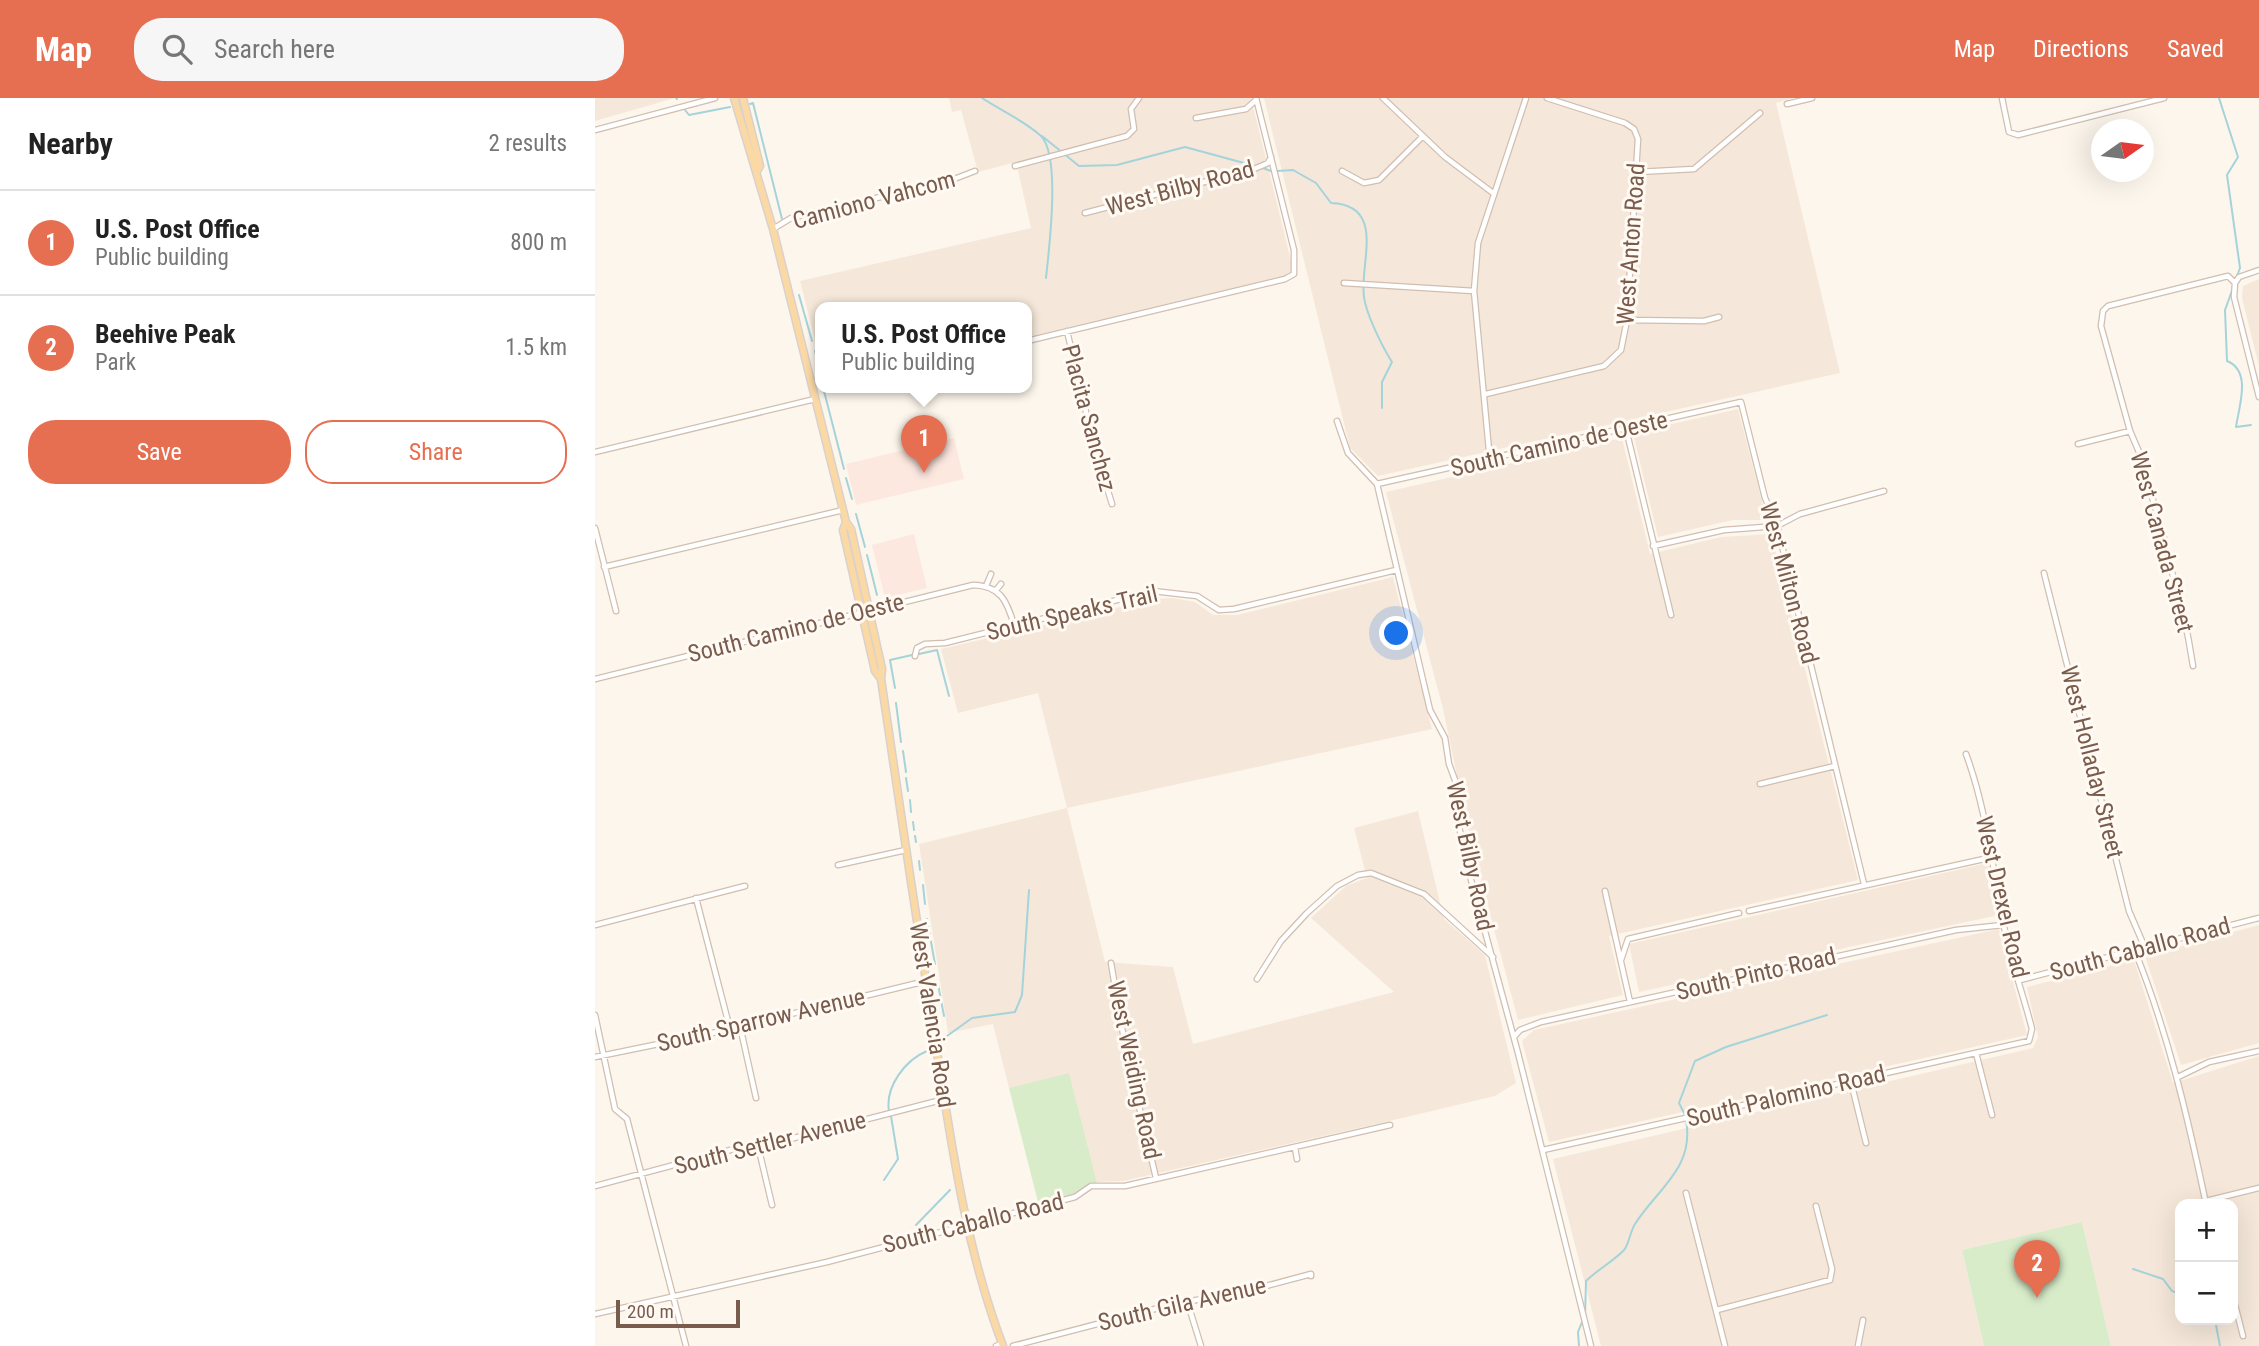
<!DOCTYPE html>
<meta charset="utf-8">
<style>
body{margin:0;font-family:"Roboto Condensed",sans-serif;background:#f6f6f6;color:#222}
.controls{position:absolute;right:21px;bottom:21px;display:grid;overflow:hidden;border-radius:14px;box-shadow:0 7px 28px #0002}
.controls button{width:63px;height:63px;display:grid;place-items:center;padding:0;border:0;border-bottom:2px solid #e0e0e0;background:#fff;color:#222;font:35px sans-serif}
.compass{position:absolute;left:1496px;top:21px;width:63px;height:63px;border-radius:50%;background:#fff;box-shadow:0 7px 28px #0002;rotate:76deg}
.scale{position:absolute;left:21px;bottom:18px;width:124px;box-sizing:border-box;padding-left:7px;border:4px solid #7a5c4d;border-top:0;font-size:19px;line-height:24px;white-space:nowrap;color:#7a5c4d;-webkit-text-stroke:5px #fffaf3;paint-order:stroke}
.you{position:absolute;left:802px;top:536px;width:24px;height:24px;margin:-18px;border:5px solid #fff;border-radius:50%;background:#1a73e8;box-shadow:0 0 0 10px #1a73e833}
.badge{display:grid;place-items:center;width:46px;height:46px;border-radius:50%;background:#e76f51;color:#fff;font-size:23px;font-weight:700}
.pin{position:absolute;translate:-50% -58px;filter:drop-shadow(0 2px 4px #0008)}
.pin::after{content:'';position:absolute;top:37px;width:24px;height:21px;background:inherit;clip-path:polygon(0 0,100% 0,50% 100%)}
.popup{position:absolute;left:220px;top:204px;width:217px;height:91px;box-sizing:border-box;display:grid;place-content:center;border-radius:14px;background:#fff;filter:drop-shadow(0 2px 5px #0005);font-size:23px;white-space:nowrap;color:#767676}
.popup b{font-size:26px;color:#222}
.popup::after{content:'';position:absolute;left:50%;top:100%;margin-left:-14px;border:14px solid transparent;border-top-color:#fff}
.list{margin:0;padding:0;list-style:none}
h2{display:flex;justify-content:space-between;align-items:center;height:91px;margin:0;padding:0 28px;font-size:30px}
h2 small{font-size:23px;font-weight:400;color:#767676}
.list li{display:grid;grid-template-columns:46px 1fr auto;gap:21px;align-items:center;box-sizing:border-box;height:105px;padding:0 28px;border-top:2px solid #e0e0e0}
.list b{display:block;font-size:26px;white-space:nowrap}
.list p{margin:0;font-size:23px;white-space:nowrap;color:#767676}
.list em{font-size:23px;font-style:normal;color:#767676}
.actions{display:flex;gap:14px;padding:21px 28px}
.actions a{flex:1;padding:16px 0;border:2px solid #e76f51;border-radius:28px;text-align:center;font-size:24px;color:#e76f51}
.actions .main{background:#e76f51;color:#fff}
.icon{flex:none;width:38px;height:38px;fill:none;stroke:currentColor;stroke-width:2;stroke-linecap:round;stroke-linejoin:round}
.map{position:relative;flex:none;width:1664px;height:1248px;overflow:hidden}
header{display:flex;align-items:center;gap:42px;box-sizing:border-box;height:98px;padding:0 35px;background:#e76f51;color:#fff}
header strong{font-size:33px}
nav{display:flex;gap:38px;margin-inline-start:auto;font-size:24px}
.search{width:490px;height:63px;background:#f6f6f6;display:flex;align-items:center;gap:18px;box-sizing:border-box;padding:0 24px;border-radius:28px;color:#767676;font-size:26px}
main{display:flex}
aside{flex:1;background:#fff}
.map>svg:first-child{display:block}
.residential{fill:#f5e8da;fill-rule:evenodd}
.commercial{fill:#fde8e0}
.green{fill:#d8ecc9}
.lines{fill:none;stroke-linecap:round;stroke-linejoin:round}
.stream{stroke:#a5d3da;stroke-width:2}
.minor-casing{stroke:#d1beb0;stroke-width:7}
.major-casing{stroke:#dad1cd;stroke-width:9}
.minor{stroke:#fff;stroke-width:4.5}
.major{stroke:#fbd9a5;stroke-width:6}
.labels{text-anchor:middle;stroke-width:6;stroke-linejoin:round;paint-order:stroke}
.street-label{font-size:24px;fill:#7a5c4d;stroke:#fffaf3}
</style>
<header>
<strong>Map</strong>
<div class="search"><svg class="icon" aria-label="search" viewBox="0 0 24 24"><circle cx="10" cy="10" r="6"/><path d="M15 15l6 6"/></svg>Search here</div>
<nav><a>Map</a><a>Directions</a><a>Saved</a></nav>
</header>
<main>
<aside>
<h2>Nearby<small>2 results</small></h2>
<ul class="list">
<li><span class="badge">1</span><div><b>U.S. Post Office</b><p>Public building</p></div><em>800 m</em></li>
<li><span class="badge">2</span><div><b>Beehive Peak</b><p>Park</p></div><em>1.5 km</em></li>
</ul>
<div class="actions"><a class="main">Save</a><a>Share</a></div>
</aside>
<div class="map">
<svg width="1664" height="1248" viewBox="0 0 1664 1248">
<rect width="100%" height="100%" fill="#fdf6ec"/>
<path class="residential" d="M0 0H80L0 23Z
M354 0H656L698 171 690 178 432 239V209H226V249L222 250 205 183 436 130 421 64 383 74 366 12 357 14Z
M669 0H1198L1181 5 1245 275 783 378 755 350Z
M1664 181V268L1647 200 1648 188Z
M1143 311 1172 422H1138L1063 439 1038 335Z
M1027 340 1055 456 1126 439 1176 436 1263 782 1014 838 1028 897 923 922 875 740 848 611 791 394Z
M798 479 837 631 472 710 510 864 578 869 598 946 799 894 716 820 751 788 772 780 759 730 823 713 849 821 890 857 921 985 900 998 786 1025 528 1083 502 1084 474 976 414 990 398 926 353 935 324 746 472 710 443 595 363 615 346 551 559 501 578 500 600 504 618 517H642Z
M1393 765 1404 817 1044 894 1034 846Z
M1664 827V945L1586 967 1550 858Z
M1404 831 1432 937 954 1044 927 943 939 932Z
M1539 862 1578 985 1664 958V1248H1516L1487 1124 1367 1152 1389 1248H1006L958 1061 1438 950 1443 939 1432 889ZM1585 1106H1638V1222H1585Z"/>
<path class="commercial" d="M359 340 369 381 261 407 251 366Z
M319 436 332 490 290 500 277 447Z"/>
<path class="green" d="M474 975 502 1084 480 1096 443 1104 414 990Z
M1487 1124 1516 1248H1389L1367 1152Z"/>
<g class="lines">
<path class="stream" d="M81 0 82 1
M387 0C405 12 430 23 446 38 466 58 454 151 451 180
M1624 0 1643 59 1632 77 1645 170 1642 178
M155 6 158 5 187 121
M90 12 94 17 135 9
M447 38 484 68 522 67 590 49 660 68
M665 69 676 73
M682 73 698 72 721 85 736 105C792 107 764 166 769 199 771 216 788 250 797 264L787 284V310
M1638 190 1630 212 1632 263C1657 273 1644 308 1641 329L1656 327
M204 197 217 243
M220 253 226 276
M229 293 249 371
M251 380 257 401
M261 416 270 449
M272 457 282 497
M324 556 342 552 354 598
M300 590 295 562 317 557
M301 605 306 644
M308 653 311 674
M311 680 313 693
M315 702 316 714
M318 724 319 732
M320 738 321 744
M324 763 325 772
M328 787 330 806
M332 821 340 866
M343 886 349 918
M352 938 377 920 420 914 427 897 434 792
M294 1013C290 989 310 962 332 953
M1090 1017 1084 1005 1100 963 1131 949 1232 917
M289 1082 303 1061 296 1018
M321 1127 355 1092
M1538 1171 1568 1181 1577 1193 1585 1196
M990 1219 991 1183C1002 1172 1020 1162 1029 1152 1034 1146 1035 1134 1040 1126 1062 1091 1100 1070 1091 1022
M1620 1222 1625 1248
M984 1248 983 1234 987 1224"/>
<defs>
<path id="minor" d="M788 0 850 59 898 95
M1407 0 1414 34 1423 37 1569 0
M1192 6 1217 0
M601 20 651 11 661 2
M0 32 120 0
M420 68 532 38 539 31 536 11 544 0
M747 73 769 85 784 82 827 39
M1043 74 1099 71 1165 15
M490 115 659 71 673 65 676 59
M178 131 196 120 354 83 380 73
M749 185 879 193
M1640 185 1639 199 1664 299
M1640 185 1644 179 1664 172
M1032 222 1109 223 1124 219
M472 233 498 344 517 406
M432 243 690 181 699 176V152L661 0
M891 296 1009 268 1026 252 1032 222 1043 41 1039 31 1030 25 952 0
M742 323 753 355 782 386 835 612 850 640 854 666 863 690 862 720 876 782 923 955 996 1248
M1031 331 1076 517
M1535 333 1506 228 1508 213 1513 208 1633 178 1640 185
M1483 346 1535 333 1544 354 1569 440C1568 454 1573 459 1576 471 1586 502 1593 535 1598 568
M0 354 220 301
M895 363 879 193 883 145 931 0
M782 386 1146 304 1170 400 1181 423 1269 786
M0 430 21 513
M1058 448 1129 432 1182 428 1205 416 1289 393
M9 469 248 412
M1449 475 1534 813 1550 850
M391 488 396 476
M401 492 406 486
M320 558 322 550 330 546 350 545 558 493 602 498 624 512 639 511 801 472
M0 581 378 487C406 488 412 503 419 527
M1165 686 1240 668
M243 767 311 752
M1010 793 1035 904
M101 800 135 931
M1154 813 1398 759
M0 827 150 788
M1540 853C1573 935 1593 1020 1611 1106
M1026 862 1033 841 1144 815
M516 865 531 953 561 1080
M662 881 686 843 712 815 742 788 763 777 776 775 829 796 898 859
M1425 882 1664 820
M0 917 20 1011 32 1021 91 1248
M145 928 161 1000
M919 939 925 932 946 924 1361 832 1408 827
M1381 955 1397 1017
M0 959 122 934 331 883
M1583 979 1614 964 1664 953
M1256 984 1271 1045
M163 1048 177 1107
M700 1050 702 1061
M948 1052 1434 943 1437 931C1428 895 1414 859 1408 823 1397 767 1391 710 1371 656
M0 1088 154 1047 168 1048 350 1001
M1091 1095 1130 1248
M1611 1103 1664 1090
M1638 1199 1648 1238
M593 1206 606 1248
M1122 1212 1235 1182 1237 1171 1221 1108
M0 1216 232 1164 480 1099 496 1088H530L795 1027
M401 1248 407 1246
M418 1248 575 1207 660 1191 716 1176V1178
M1263 1248 1268 1222"/>
<path id="major" d="M139 0 178 131 251 424 256 431 287 571 286 581C304 703 322 826 341 948 357 1050 371 1151 408 1248
M148 0 165 68 162 73
M251 424 248 432 280 573 286 581"/>
</defs>
<use href="#minor" class="minor-casing"/>
<use href="#major" class="major-casing"/>
<use href="#minor" class="minor"/>
<use href="#major" class="major"/>
</g>
<g class="labels">
<g class="street-label">
<text transform="translate(585 90) rotate(-15)" y="8">West Bilby Road</text>
<text transform="translate(279 102) rotate(-15)" y="8">Camiono Vahcom</text>
<text transform="translate(1036 146) rotate(-86)" y="8">West Anton Road</text>
<text transform="translate(494 320) rotate(75)" y="8">Placita Sanchez</text>
<text transform="translate(964 346) rotate(-13)" y="8">South Camino de Oeste</text>
<text transform="translate(1567 444) rotate(75)" y="8">West Canada Street</text>
<text transform="translate(1194 485) rotate(75)" y="8">West Milton Road</text>
<text transform="translate(477 515) rotate(-13)" y="8">South Speaks Trail</text>
<text transform="translate(201 530) rotate(-14)" y="8">South Camino de Oeste</text>
<text transform="translate(1497 664) rotate(76)" y="8">West Holladay Street</text>
<text transform="translate(875 758) rotate(78)" y="8">West Bilby Road</text>
<text transform="translate(1407 799) rotate(77)" y="8">West Drexel Road</text>
<text transform="translate(1545 851) rotate(-15)" y="8">South Caballo Road</text>
<text transform="translate(1161 876) rotate(-13)" y="8">South Pinto Road</text>
<text transform="translate(337 917) rotate(81)" y="8">West Valencia Road</text>
<text transform="translate(166 922) rotate(-13)" y="8">South Sparrow Avenue</text>
<text transform="translate(539 972) rotate(78)" y="8">West Weiding Road</text>
<text transform="translate(1191 998) rotate(-13)" y="8">South Palomino Road</text>
<text transform="translate(175 1045) rotate(-14)" y="8">South Settler Avenue</text>
<text transform="translate(378 1125) rotate(-14)" y="8">South Caballo Road</text>
<text transform="translate(587 1206) rotate(-13)" y="8">South Gila Avenue</text>
</g>
</g>
</svg>
<div class="controls">
<button>+</button>
<button>−</button>
</div>
<svg class="compass" viewBox="-18 -18 36 36"><path d="M0-13l5 13h-10z" fill="#e53935"/><path d="M0 13l5-13h-10z" fill="#767676"/></svg>
<div class="scale">200 m</div>
<div class="you"></div>
<div class="pin badge" style="left:329px;top:375px">1</div>
<div class="popup"><b>U.S. Post Office</b>Public building</div>
<div class="pin badge" style="left:1442px;top:1200px">2</div>
</div>
</main>
